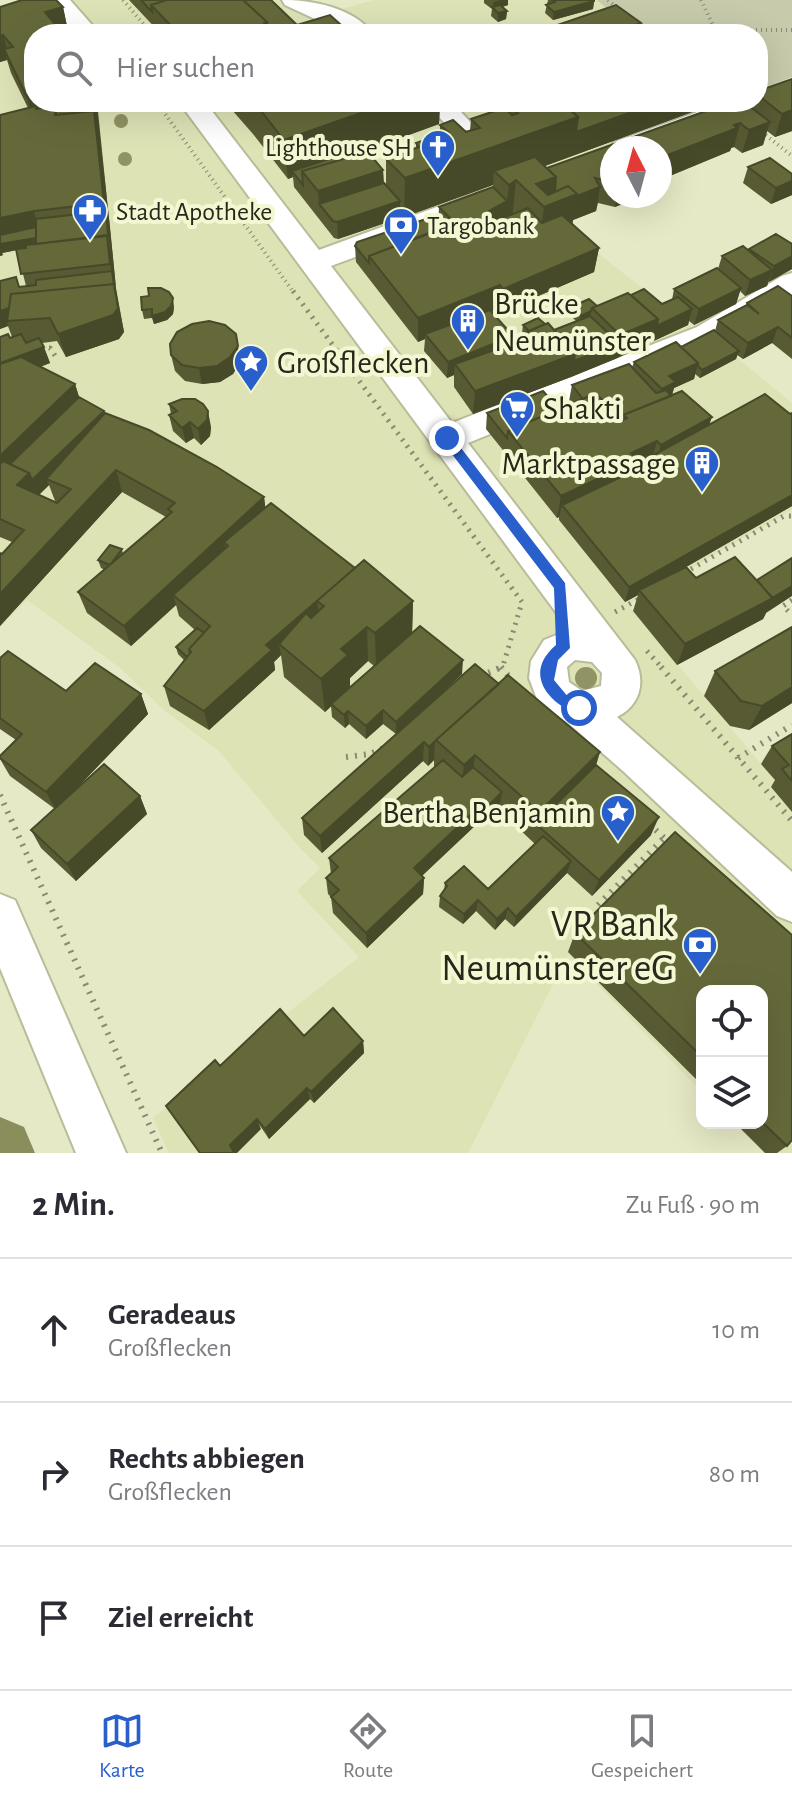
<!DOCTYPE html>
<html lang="de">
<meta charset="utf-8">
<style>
body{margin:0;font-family:"Alegreya Sans",sans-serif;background:#f7f7f7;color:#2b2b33}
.controls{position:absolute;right:24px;bottom:24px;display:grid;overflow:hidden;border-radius:16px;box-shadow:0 8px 32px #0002}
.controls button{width:72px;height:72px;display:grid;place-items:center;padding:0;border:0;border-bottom:2px solid #e1e1e2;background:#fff;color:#2b2b33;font:40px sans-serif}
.compass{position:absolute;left:600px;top:136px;width:72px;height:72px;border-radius:50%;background:#fff;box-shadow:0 8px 32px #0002;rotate:354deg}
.stop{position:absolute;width:24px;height:24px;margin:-18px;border:6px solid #285fcd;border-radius:50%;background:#fff}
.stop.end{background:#285fcd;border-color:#fff;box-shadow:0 2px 8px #0008}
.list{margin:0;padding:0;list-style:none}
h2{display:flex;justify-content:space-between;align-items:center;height:104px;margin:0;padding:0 32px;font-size:34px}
h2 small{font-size:26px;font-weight:400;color:#7c7c81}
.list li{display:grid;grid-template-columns:52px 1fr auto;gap:24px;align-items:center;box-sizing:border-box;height:144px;padding:0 32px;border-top:2px solid #e1e1e2}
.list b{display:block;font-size:30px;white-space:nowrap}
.list p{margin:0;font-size:26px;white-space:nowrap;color:#7c7c81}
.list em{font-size:26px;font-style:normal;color:#7c7c81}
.icon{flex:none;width:44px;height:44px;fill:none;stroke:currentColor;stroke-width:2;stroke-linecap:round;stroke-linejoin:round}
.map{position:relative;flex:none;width:792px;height:1153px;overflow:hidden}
.search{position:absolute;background:#fff;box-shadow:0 8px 32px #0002;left:24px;right:24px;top:24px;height:88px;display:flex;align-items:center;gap:20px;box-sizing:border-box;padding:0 28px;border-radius:32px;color:#7c7c81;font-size:30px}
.sheet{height:536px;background:#fff}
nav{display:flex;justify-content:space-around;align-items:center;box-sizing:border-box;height:112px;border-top:2px solid #e1e1e2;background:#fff;font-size:22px;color:#7c7c81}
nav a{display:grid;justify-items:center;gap:4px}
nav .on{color:#285fcd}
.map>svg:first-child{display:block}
.built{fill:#dee3b6}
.green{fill:#c7caab}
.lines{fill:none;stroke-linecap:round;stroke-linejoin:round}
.river{fill:#8a8e5d;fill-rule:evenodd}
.minor-casing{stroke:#b9bc99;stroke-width:4}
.path-far2{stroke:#888a71;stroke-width:4;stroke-dasharray:1 4;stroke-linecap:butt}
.path-far1{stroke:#888a71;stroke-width:5;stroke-dasharray:2 6;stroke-linecap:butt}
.path{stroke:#888a71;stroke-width:6;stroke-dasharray:2 7;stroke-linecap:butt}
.minor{fill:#fff;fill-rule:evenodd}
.tree{fill:#909363}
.wall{fill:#575a32;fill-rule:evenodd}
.shaded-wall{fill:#474a29}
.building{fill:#65693a;stroke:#474a29;stroke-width:2}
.route{fill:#285fcd}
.labels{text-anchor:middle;stroke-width:8;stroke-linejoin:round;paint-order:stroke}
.far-poi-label{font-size:26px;fill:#27281a;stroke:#f3f7d2;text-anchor:start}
.poi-label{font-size:32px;fill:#27281a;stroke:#f3f7d2;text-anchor:start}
.near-poi-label{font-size:38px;fill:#27281a;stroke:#f3f7d2;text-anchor:end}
</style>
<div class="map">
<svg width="792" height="1153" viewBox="0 0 792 1153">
<rect width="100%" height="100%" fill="#e6e9c5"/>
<path class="built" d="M33 0H307L335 11 374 0H597L637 34H34V102H717L720 105 517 182 559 223 695 329 708 334 792 403V510L628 605 777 783 771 787 792 812V1153H765L734 1123H762V991H702V1092L568 955 468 1153H169L153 1118 359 957 297 891 320 868 299 847 218 750 166 712 120 668 27 600 0 627V32Z"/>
<path class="green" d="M597 0H792V77L758 90V34H637Z"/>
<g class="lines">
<path class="river" d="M0 1117 24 1127 35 1153H0Z"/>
<defs>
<path id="minor" d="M47 0H70L100 34H75Z
M282 0C312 0 353 7 373 34H347L285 5Z
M758 97 762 102 758 107 647 148H612V151L610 148 614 142 725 102H758Z
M179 102H205L319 250 475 193 485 191 495 193 499 199 495 205 331 266 452 423 697 327 782 276 792 273V296L719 341 468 443 635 660C646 683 640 705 617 717L792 872V922L777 916 623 771 568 723 538 702 529 678 531 661 544 640 569 630ZM575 660 592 662 602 673 601 686 582 691 569 682 567 667Z
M425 102H452L473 125 469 130H451Z
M0 894 15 900 126 1153H76L0 968Z"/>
</defs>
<use href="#minor" class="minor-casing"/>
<path class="path-far2" d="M123 0 152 34
M608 0 620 10
M701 0 717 34
M636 24 647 34
M716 30H792
M151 102 158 104 294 293
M762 132 792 156"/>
<path class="path-far1" d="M293 291 522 602 502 669
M41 348H50L58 360
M684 573 784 516H792
M792 600 783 606 792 615
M615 612 641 598
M647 651 663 669
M497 669 500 668"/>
<path class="path" d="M501 667 510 678
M661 667 792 821
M480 676 500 668
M346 757 370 754 384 748
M738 758 792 725
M0 795 162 1153
M649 824 671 844
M598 905 664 838"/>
<use href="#minor" class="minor"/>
</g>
<g class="tree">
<circle cx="121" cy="121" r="7"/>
<circle cx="125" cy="159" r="7"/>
<circle cx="586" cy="678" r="11"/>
</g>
<path class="wall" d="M129 0H271L297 25 350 34H161Z
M484 0H508V5L502 7 507 11 506 19 498 22 491 16 492 9 484 3Z
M548 0H594V1L593 9 553 20 545 13Z
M0 7H63L68 31 62 32 34 102H96L98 111 116 288 124 332 119 339 66 357 57 341 42 343 50 363 40 367 75 384 79 397 105 413 264 497 265 507 355 568 413 601 412 633 462 674 421 712 596 765 651 835 592 896 567 873 514 927 505 919 495 930 476 911 463 924 439 907 440 896 444 890 445 883 488 889 535 844 499 810 483 825 479 822 422 876 424 878 423 894 367 948 333 913 331 897 328 894 326 878 331 874 329 858 434 768V760L428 766 423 761 322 853 304 835 302 818 396 734 383 724 366 739 349 724 345 728 332 717 331 706 325 712 284 677 281 655 274 662 275 670 209 730 170 706 164 686 184 660 178 654 176 647 195 630 179 616 176 605 131 646 87 613 78 592 105 570 101 568 98 560 122 549 123 554 166 517 122 492 0 626V553L2 554 12 542 0 537V337H12L8 326 0 329V281L19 287 26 286 17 250 2 253 3 255 0 256 28 108 11 73 7 60 0 62ZM49 485 55 501 58 503H57L39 495ZM368 661 374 666 350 687V678Z
M792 79V131L775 137 767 131 763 145 742 153 734 147 731 148 730 151 660 180V148H612V196H642L615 207 598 203 596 211 573 220 572 225 599 248 594 272 501 312 498 309 491 312 513 336V343L526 338 522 333 523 325 538 318 545 324 548 323 554 330 576 321 570 315 571 307 589 299 597 306 628 293 631 295 644 289 662 304 672 300 674 289 717 268 718 269 722 256 743 246 748 250 749 249 776 234 792 244V269L768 282 767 286 745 296 740 291 736 304 694 325 689 321 688 325 615 359 571 377 473 414 454 387V375L447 378 424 351 425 339 418 342 356 262 355 246 357 242 429 218 438 229 439 207 493 187V185L404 217 400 212V218L338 239 334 238 294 187 293 177 288 179 253 134 225 102H440L439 124 354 155 368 152 383 170 384 183 386 186V159L416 149V143L440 135V125L453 120 466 132 470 131 471 119 504 108 508 112 509 105 517 102H561L572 111 599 102H704L703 108 545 166 547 168 731 102H744L750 106 751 102H758V91Z
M748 167 792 174V195L771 204 743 183Z
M792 296V359L772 343 743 359 737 355 736 359 700 378 695 374 694 379 674 388 672 395 709 424 792 413V506L686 567 696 578 766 613 763 619 677 665 633 611 638 595 625 602 559 520V517L557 518 486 429 487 413 559 409 571 404 569 401 572 385 632 367 634 362 681 347 715 331 718 320 746 306 747 303Z
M174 307 173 314 167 320 154 324 152 318 144 319 142 310Z
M171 355 240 362 233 374 220 382 202 384 185 381 175 371Z
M169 404 211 427 210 436 201 445 194 438 186 443 173 431 169 415 171 414Z
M0 658 66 691 141 694 148 714 70 795 140 796 147 814 76 881 41 848 31 830 55 809 10 776 0 759V756L16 740 0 729Z
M715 671 792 703 749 730 730 726 704 696Z
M792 734V812L771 787 775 780 761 764 772 746Z
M675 832 792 935V1140L787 1146 777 1153H765L735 1123H762V991H702V1085L568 952 575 933Z
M304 1036 363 1041 364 1053 314 1103 310 1099 269 1139 220 1066Z"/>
<path class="shaded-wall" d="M500 0H508V5L493 10 494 2Z
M594 1 593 9 553 20 554 12Z
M63 7 68 31 57 34 45 12Z
M507 11 506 19 498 22V13Z
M641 23 639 34H610Z
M3 35 10 59 4 49 7 60 0 62V36Z
M34 96V102H96L110 227 104 203 33 121 27 97Z
M792 100V131L775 137 782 114Z
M392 102H440L439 124 304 173 302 171H292L293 177 288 179 284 140Z
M660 102H704L703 108 504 181 494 171 493 185 404 217 405 178 578 117Z
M770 122 763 145 742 153 749 130Z
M740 123 734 147 731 148 730 151 660 180V158Z
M383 170 384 199 319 204 318 191Z
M556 177 562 200 600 187 596 211 573 220 571 234 539 247 544 207 536 184Z
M516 180 512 220 487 234 489 211 507 201 509 185Z
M792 181V195L771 204 776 188Z
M617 196H642L615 207Z
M400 201V218L338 239 337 222Z
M34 211 41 235 37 246 2 253 3 255 0 256V218Z
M106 211 110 227 116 288 110 264 107 236 110 251Z
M599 248 594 272 501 312 503 289Z
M792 256V269L769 282 774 266Z
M772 270 767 286 745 296 750 280Z
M112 271 124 332 119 339 66 357 58 334Z
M500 285 498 309 428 338 425 334V339L418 342V318Z
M741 288 736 304 694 325 699 309Z
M173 298 174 307 173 314 167 320 154 324 152 316Z
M12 307 7 321 8 326 0 329V311Z
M692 309 688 325 615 359 571 377 473 414 475 391 575 354 619 343 620 335 658 319Z
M591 311 590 320 579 324 581 316Z
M778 327 772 343 743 359 748 343Z
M513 336 512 352 455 364 454 375 447 378 448 362Z
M238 346 240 362 233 374 220 382 202 384 199 368Z
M44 347 50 363 0 382V363Z
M739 351 736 359 700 378 702 370Z
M698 363 694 379 674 388 671 398 658 405 662 389 669 376Z
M75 384 84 413 0 496V456Z
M104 411 109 426 46 479 49 485 26 507 17 485Z
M208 411 211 427 210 436 201 445 198 429Z
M712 417 704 440 654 468 661 445Z
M190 422 194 438 186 443 182 428Z
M657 441 651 464 642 467 639 463 637 470 562 505 559 517 557 518 561 496 631 453Z
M116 470 122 492 0 626V594Z
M792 495V506L641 593 639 590 638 595 625 602 629 587Z
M264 497 267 519 228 546 224 542 227 556 173 595 176 605 131 646 124 626Z
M792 586V596L766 613 763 619 677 665 685 644Z
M317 600 319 621 279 644 281 655 274 662 275 670 209 730 204 711 266 645Z
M413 601 412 636 376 668 375 633Z
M367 627 368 661 350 678V689L325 712 321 679 341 649Z
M463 660 462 674 396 735V722Z
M792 687V703L749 730 762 706Z
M141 694 148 714 56 810 46 792Z
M383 710V724L366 739V726Z
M348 711 349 724 345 728 344 715Z
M435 741 434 760 428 766 429 747Z
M424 742 423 761 322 853 320 836Z
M600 752 591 783 536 824 532 841 539 812Z
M475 755 471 786 460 795 464 765Z
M502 792 499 810 483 825 486 808Z
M140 796 147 814 76 881 67 864Z
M482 804 479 822 413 884 414 868Z
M659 817 651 835 592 896 599 880Z
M571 861 567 873 514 927 516 917Z
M424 878 423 894 367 948 366 933Z
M478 900 476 911 463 924 464 914Z
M508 908 505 919 495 930 497 919Z
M363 1041 364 1053 314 1103 311 1092Z
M307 1088 310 1099 269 1139 265 1129Z
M257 1119 261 1129 237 1153H234L230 1145Z"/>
<path class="building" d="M22 0H56L63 7 45 12 63 34H34V96L27 97 4 49 13 47 3 35 0 36V7Z
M141 0H167L151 5 152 12Z
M167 0H243L267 22 264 23 276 34H179L151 5Z
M243 0H271L297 25 330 15 350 33 345 34H276L268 26 267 22Z
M552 0H594V1L554 12 546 5 555 2Z
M500 5 507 11 498 13 492 7Z
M616 5 641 23 610 34H531Z
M792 79V110L782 114 758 95V91Z
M56 102H95L96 118 94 111 56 115Z
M243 102H249L250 110Z
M254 102H392L284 140Z
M517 102H561L578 117 405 178 386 159 419 147 416 143 448 132 440 125 453 120 466 132 480 128 471 119 504 108 512 115 518 113 509 105Z
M599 102H660L576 132 578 117 572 111Z
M731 102H744L770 122 749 130 740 123 734 125 737 128 660 158V148H612V182L595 178 600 187 577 196V194L568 186 555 192 556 177 547 168Z
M36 106V109L54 106 55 115 94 111 104 203 34 211 0 218V115Z
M351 152 354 156 302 171 303 185 292 171Z
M368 152 383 170 318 191 302 171Z
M535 157 556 177 536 184 548 195 568 186 577 194 544 207 516 180 509 185 494 171Z
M770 158 792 174V181L776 188 748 167Z
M384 183 400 201 337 222 333 221 319 204Z
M493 187 507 201 489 211 493 222 528 208 542 223 562 215 599 248 503 289 500 285 418 318 369 256 455 223 439 207Z
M106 211 108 235 36 244V219Z
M429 218 439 230 369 256V263L355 246 357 242Z
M36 227V238L0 244V235Z
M776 234 792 244V256L774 266 749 249Z
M107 236 110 264 21 274 16 249 26 248V245Z
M743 246 772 270 750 280 722 256Z
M717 268 741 288 699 309 674 289Z
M112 271 115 292 114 284 11 294 9 308 0 311V281L16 277 19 287 36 285V280Z
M114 284 118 308 113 315 58 334 50 318 7 321 11 294Z
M778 286 792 296V338L778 327 748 343 718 320 747 305 759 314 747 303Z
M148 288H161L169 292 173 298 171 306 165 312 152 316V309L142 310 141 297 149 296Z
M644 289 662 304 678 297 692 309 657 326 658 319 631 295Z
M628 293 658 319 620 335 592 308Z
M589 299 597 306 592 308 591 311 581 316 571 307Z
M490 310 513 336 448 362 425 334Z
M590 316 619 343 574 361 575 354 554 330Z
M538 318 545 324 529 331 523 325Z
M209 321 225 325 236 334 238 346 230 357 217 366 199 368 182 365 171 355 170 344 177 332 192 324Z
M548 323 575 354 475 391 455 364 531 337 527 332Z
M714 330 739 351 702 370 698 366V363L681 347Z
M8 334 10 338 21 334 26 343 39 338 44 347 0 363V337Z
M676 342 698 363 669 376 676 382 662 389 634 362Z
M21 357 75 384 0 456V364Z
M629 364 656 393 666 390 671 396 623 415 622 420 620 421 596 393 583 399 572 385Z
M543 391 559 409 508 431 507 438 487 413Z
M682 391 712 417 661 445 657 441 631 453 638 460 561 496 508 431 596 393 620 421 627 418 623 415Z
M765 394 790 414 792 413V495L629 587 562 505 642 467 639 463Z
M79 397 104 411 32 480 29 473 10 464Z
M182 399H195L203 404 208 411 207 420 198 429 190 422 182 428 169 415 177 411 169 404Z
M105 413 149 430 217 467 264 497 124 626 78 592 172 512 168 509 175 503 116 470 0 594V553L2 554 24 530 0 519V464L3 461 29 473 17 485 57 503 71 489 46 479Z
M271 503 355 568 266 645 272 650 204 711 164 686 191 652 189 649 210 626 173 595 228 546 224 542Z
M110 545 122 549 110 565 98 560Z
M735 557 773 598 685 644 639 590 686 567 696 578Z
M792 558V586L772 598 757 580Z
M364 560 413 601 375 633 367 627 341 649 348 655 321 679 279 644 306 613 311 618 324 606 317 601Z
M420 626 463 660 396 722 383 710 366 726 348 711 344 715 331 704Z
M792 627V687L762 706 741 701 715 671Z
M197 628 204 633 189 649 190 653 187 657 176 647Z
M8 651 66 691 95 663 141 694 46 792 0 758V756L22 734 0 718V658Z
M475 664 499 684 436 740 429 747 424 742 320 836 302 818Z
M508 675 600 752 539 812 475 755 464 765 436 740Z
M792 734V781L782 769 789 765 772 746Z
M443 760 462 777 473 767 502 792 486 808 482 804 414 868 424 878 366 933 331 897 339 890 326 878 338 867 329 858Z
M104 764 140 796 67 864 31 830Z
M596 765 659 817 599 880 536 824Z
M675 832 792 935V1140L787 1146 762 1122V991H702V1057L575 933Z
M543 836 571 861 516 917 508 908 497 919 478 900 464 914 440 896 447 886 445 883 464 866 488 889Z
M333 1008 363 1041 311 1092 307 1088 265 1129 257 1119 230 1145 234 1153H200L166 1106 215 1060 220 1066 280 1009 304 1036Z"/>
<path class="route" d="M447 433 451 435 565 583 570 648 558 660 554 680 569 698 584 704V713L579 715C547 703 523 673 556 645L554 588 442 441V435Z"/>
<defs>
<symbol id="church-pin" viewBox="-11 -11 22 30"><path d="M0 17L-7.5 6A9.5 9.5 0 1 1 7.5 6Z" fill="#285fcd" stroke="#f3f7d2"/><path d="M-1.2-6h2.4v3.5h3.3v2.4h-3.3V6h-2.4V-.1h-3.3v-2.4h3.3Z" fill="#fff"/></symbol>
<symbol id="pharmacy-pin" viewBox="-11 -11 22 30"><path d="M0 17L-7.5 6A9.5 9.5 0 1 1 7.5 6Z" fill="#285fcd" stroke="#f3f7d2"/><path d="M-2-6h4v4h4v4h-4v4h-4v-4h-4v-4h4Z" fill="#fff"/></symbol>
<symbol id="bank-pin" viewBox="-11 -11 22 30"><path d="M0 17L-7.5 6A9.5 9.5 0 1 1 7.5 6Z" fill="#285fcd" stroke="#f3f7d2"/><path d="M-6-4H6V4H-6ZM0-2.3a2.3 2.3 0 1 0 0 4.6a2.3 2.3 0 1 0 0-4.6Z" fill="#fff"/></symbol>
<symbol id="building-pin" viewBox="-11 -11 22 30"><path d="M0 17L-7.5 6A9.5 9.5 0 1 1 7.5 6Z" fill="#285fcd" stroke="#f3f7d2"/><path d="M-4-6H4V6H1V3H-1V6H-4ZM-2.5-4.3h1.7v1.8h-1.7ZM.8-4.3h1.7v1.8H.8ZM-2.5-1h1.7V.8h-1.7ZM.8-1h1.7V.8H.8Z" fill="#fff"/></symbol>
<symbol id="sight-pin" viewBox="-11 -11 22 30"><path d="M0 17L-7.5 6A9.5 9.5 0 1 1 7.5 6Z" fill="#285fcd" stroke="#f3f7d2"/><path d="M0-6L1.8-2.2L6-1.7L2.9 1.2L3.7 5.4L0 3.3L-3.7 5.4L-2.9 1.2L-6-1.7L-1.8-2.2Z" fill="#fff"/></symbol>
<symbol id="supermarket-pin" viewBox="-11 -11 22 30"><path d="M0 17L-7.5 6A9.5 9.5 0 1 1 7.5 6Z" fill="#285fcd" stroke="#f3f7d2"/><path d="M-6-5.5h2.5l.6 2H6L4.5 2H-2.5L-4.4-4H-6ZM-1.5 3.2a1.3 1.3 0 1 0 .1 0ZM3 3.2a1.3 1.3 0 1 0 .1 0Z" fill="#fff"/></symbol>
</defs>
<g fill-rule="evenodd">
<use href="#church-pin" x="418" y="127" width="40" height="54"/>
<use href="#pharmacy-pin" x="70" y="191" width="40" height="54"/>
<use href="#bank-pin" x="381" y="205" width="40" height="54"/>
<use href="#building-pin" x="448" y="301" width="40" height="54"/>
<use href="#sight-pin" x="231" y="342" width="40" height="54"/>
<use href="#supermarket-pin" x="497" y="388" width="40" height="54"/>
<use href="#building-pin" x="682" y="443" width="40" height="54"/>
<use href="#sight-pin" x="598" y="792" width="40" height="54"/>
<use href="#bank-pin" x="680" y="925" width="40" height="54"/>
</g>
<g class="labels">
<g class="far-poi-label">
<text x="412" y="156" text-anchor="end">Lighthouse SH</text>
<text x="116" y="220">Stadt Apotheke</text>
<text x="427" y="234">Targobank</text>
</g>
<g class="poi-label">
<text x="494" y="314">Brücke<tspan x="494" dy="37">Neumünster</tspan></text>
<text x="277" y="373">Großflecken</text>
<text x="543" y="419">Shakti</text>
<text x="676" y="474" text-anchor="end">Marktpassage</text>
<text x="592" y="823" text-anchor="end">Bertha Benjamin</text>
</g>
<g class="near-poi-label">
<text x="674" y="936">VR Bank<tspan x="674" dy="44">Neumünster eG</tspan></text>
</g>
</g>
</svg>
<div class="controls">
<button><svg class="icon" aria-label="locate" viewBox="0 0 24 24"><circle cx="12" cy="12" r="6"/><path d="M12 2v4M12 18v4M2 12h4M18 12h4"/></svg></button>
<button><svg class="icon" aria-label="layers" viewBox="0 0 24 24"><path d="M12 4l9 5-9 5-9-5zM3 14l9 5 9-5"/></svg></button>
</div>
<svg class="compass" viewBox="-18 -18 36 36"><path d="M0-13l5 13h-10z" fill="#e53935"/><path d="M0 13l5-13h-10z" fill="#7c7c81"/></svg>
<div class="stop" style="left:579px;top:708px"></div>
<div class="stop end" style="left:447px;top:438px"></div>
<div class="search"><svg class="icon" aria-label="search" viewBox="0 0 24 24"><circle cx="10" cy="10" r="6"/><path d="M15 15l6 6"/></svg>Hier suchen</div>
</div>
<section class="sheet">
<h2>2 Min.<small>Zu Fuß · 90 m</small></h2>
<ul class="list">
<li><svg class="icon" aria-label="ahead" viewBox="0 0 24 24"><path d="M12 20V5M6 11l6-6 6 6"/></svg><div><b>Geradeaus</b><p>Großflecken</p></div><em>10 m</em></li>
<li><svg class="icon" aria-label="right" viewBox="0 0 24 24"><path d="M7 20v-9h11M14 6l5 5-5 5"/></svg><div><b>Rechts abbiegen</b><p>Großflecken</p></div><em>80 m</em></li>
<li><svg class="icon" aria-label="arrive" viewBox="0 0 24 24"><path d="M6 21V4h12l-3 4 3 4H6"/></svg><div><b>Ziel erreicht</b></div></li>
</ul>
</section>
<nav>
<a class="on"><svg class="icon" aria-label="map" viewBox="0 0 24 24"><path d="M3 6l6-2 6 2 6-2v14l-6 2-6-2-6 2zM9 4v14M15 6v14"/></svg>Karte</a>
<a><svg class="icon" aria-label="directions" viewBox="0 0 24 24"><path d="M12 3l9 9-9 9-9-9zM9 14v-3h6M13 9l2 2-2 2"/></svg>Route</a>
<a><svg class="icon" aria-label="saved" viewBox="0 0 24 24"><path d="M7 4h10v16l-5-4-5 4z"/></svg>Gespeichert</a>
</nav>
